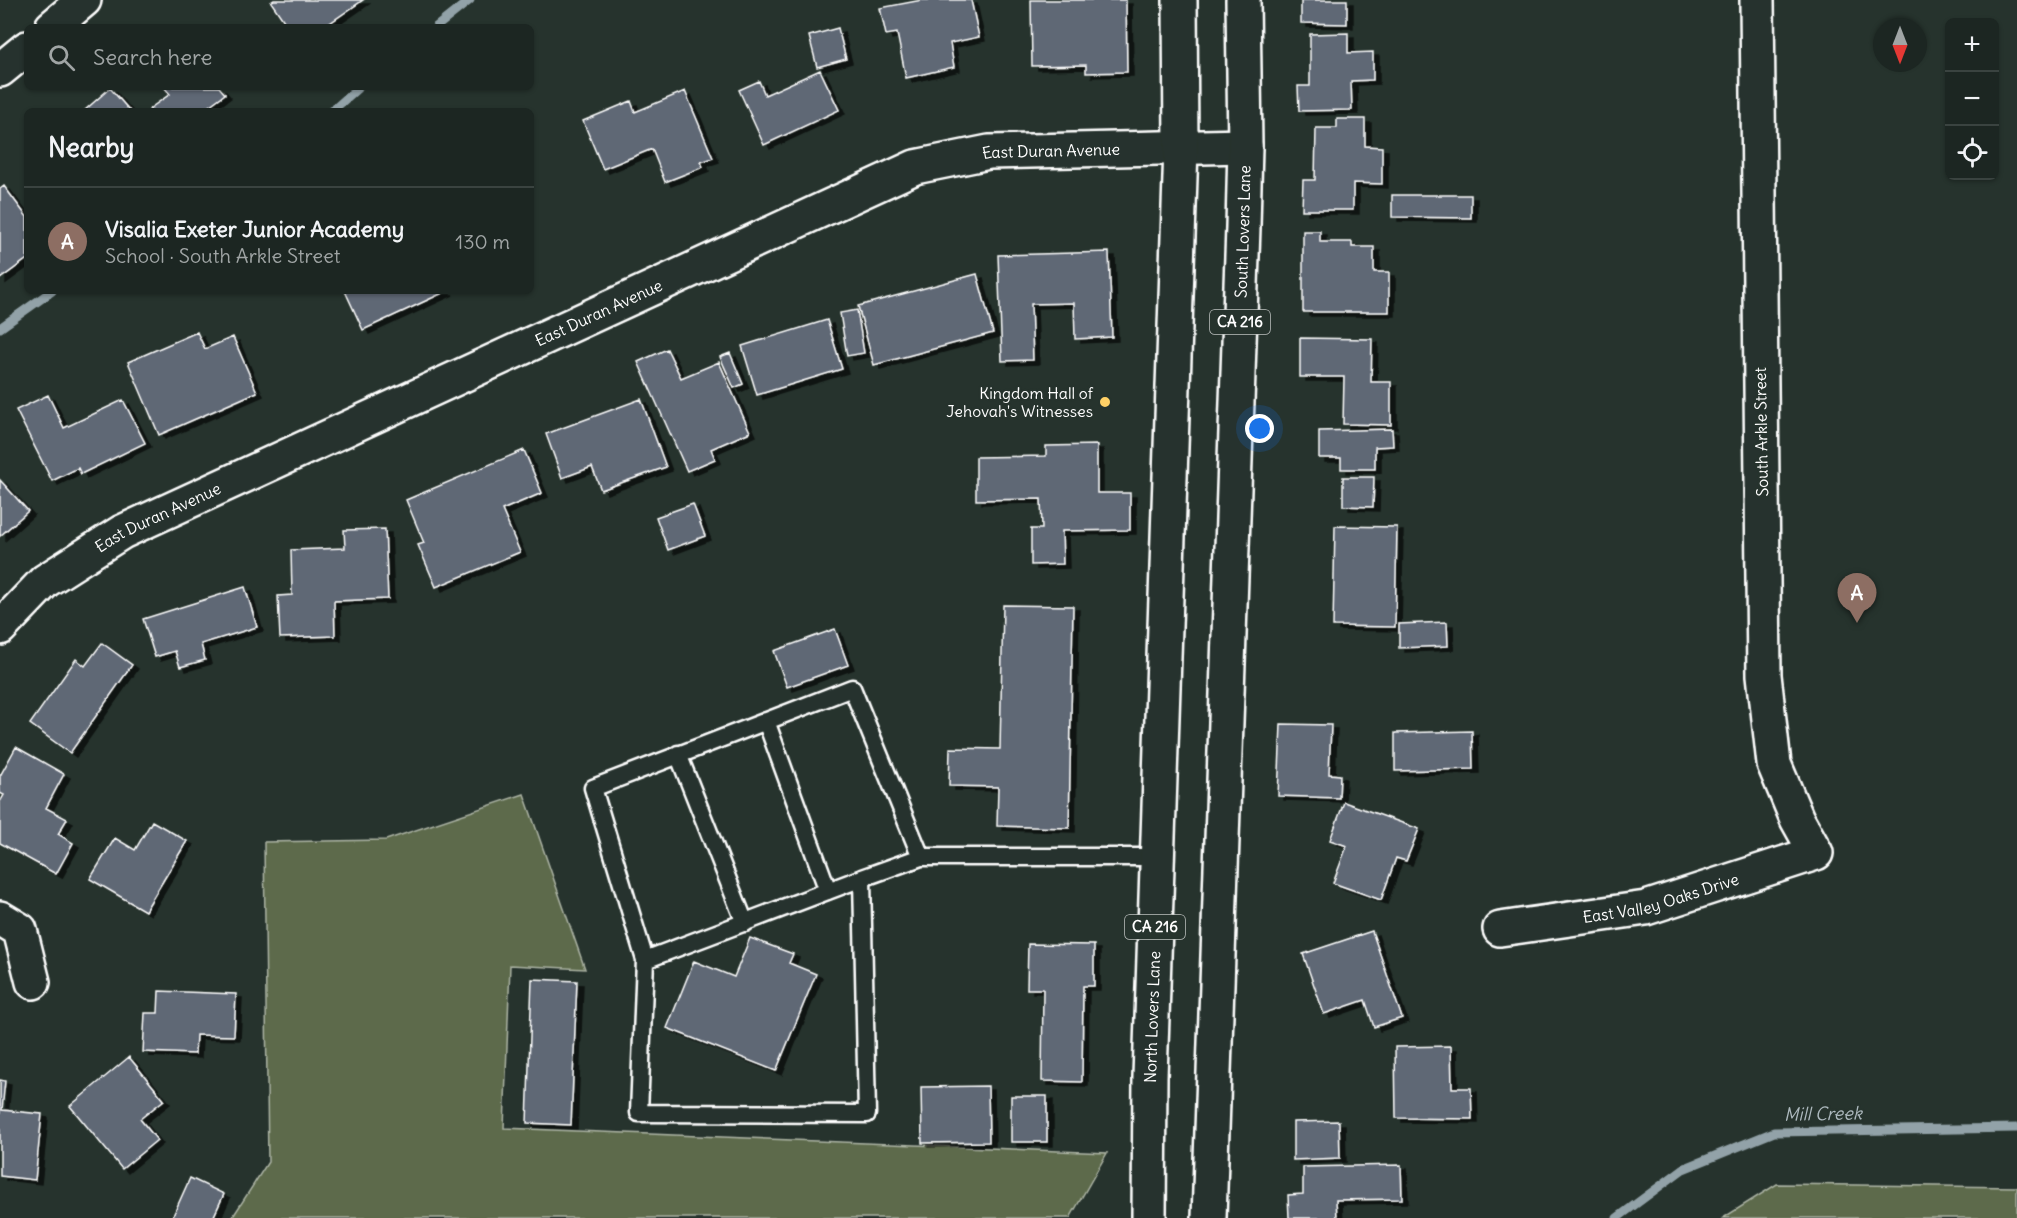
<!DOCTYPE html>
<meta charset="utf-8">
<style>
body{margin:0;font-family:Delius,sans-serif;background:#252e2a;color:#f1f3f6}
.controls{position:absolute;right:18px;top:18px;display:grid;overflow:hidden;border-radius:9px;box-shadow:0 2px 4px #0004}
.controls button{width:54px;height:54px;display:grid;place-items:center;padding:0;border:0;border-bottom:2px solid #3a4340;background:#1c2622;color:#f1f3f6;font:30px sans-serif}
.compass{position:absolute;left:1873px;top:18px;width:54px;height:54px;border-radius:50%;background:#1c2622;box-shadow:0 2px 4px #0004;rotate:180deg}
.you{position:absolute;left:1260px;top:429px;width:21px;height:21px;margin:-15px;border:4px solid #fff;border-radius:50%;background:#1a73e8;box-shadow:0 0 0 9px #1a73e833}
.badge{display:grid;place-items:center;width:39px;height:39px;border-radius:50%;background:#ffd166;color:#fff;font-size:20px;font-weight:700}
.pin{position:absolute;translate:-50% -50px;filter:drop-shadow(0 2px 3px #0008)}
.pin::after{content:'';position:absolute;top:32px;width:21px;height:18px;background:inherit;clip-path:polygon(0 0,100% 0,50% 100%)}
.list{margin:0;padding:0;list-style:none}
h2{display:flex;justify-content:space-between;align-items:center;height:78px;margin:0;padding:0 24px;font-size:26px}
h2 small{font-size:20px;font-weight:400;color:#a0a5a5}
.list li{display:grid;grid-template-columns:39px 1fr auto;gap:18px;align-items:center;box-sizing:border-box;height:108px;padding:0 24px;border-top:2px solid #3a4340}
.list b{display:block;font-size:22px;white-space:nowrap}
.list p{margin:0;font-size:20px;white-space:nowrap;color:#a0a5a5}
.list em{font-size:20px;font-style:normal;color:#a0a5a5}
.icon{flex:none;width:33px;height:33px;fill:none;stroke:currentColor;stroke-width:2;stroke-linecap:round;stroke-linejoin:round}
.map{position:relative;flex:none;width:2017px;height:1218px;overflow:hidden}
.search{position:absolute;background:#1c2622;box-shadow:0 2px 4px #0004;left:24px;top:24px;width:510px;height:66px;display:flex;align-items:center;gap:15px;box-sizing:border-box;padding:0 21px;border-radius:9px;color:#a0a5a5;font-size:22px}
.panel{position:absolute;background:#1c2622;box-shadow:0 2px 4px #0004;left:24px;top:108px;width:510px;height:186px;border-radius:9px}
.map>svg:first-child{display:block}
.green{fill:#5d6b4c;stroke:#aeb5a6;stroke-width:1.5}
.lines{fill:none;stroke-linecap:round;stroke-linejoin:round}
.stream{stroke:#92a2a8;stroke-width:9}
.building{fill:#5f6775;stroke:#fff;stroke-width:1.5;filter:url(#shadow)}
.service-casing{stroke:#fff;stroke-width:21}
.minor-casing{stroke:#fff;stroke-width:38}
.primary-casing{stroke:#fff;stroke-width:38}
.service{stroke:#26332d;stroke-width:16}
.minor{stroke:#26332d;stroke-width:33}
.primary{stroke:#26332d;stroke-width:33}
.poi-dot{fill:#ffd166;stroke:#26332d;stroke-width:2}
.labels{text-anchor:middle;stroke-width:4.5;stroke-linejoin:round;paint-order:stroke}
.shield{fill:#26332d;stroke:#bec2c0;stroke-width:1.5}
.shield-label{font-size:15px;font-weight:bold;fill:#fff}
.street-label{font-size:16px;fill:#fff;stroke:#26332d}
.poi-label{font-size:16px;fill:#fff;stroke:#26332d;text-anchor:end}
.water-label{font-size:18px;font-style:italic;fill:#adb9be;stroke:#26332d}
</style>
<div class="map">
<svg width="2017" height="1218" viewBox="0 0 2017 1218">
<defs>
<filter id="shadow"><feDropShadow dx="6" dy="4" stdDeviation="0" flood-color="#0009"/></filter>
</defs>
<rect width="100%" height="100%" fill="#26332d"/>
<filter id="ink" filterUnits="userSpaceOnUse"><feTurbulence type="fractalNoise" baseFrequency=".0167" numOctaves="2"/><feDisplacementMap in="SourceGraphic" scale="12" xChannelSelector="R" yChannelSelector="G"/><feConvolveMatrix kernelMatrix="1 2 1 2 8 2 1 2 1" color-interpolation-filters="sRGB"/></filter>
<g filter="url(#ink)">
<path class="green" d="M524 794 585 969 510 965 504 1128 1107 1153 1070 1218H232L268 1162 264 842 386 840Z
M1777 1184 2017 1187V1218H1723Z"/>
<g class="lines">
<path class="stream" d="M436 27 470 0
M332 111 359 87
M0 328 52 291
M1617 1218 1683 1169 1774 1132 2017 1128"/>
</g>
<path class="building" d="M274 0H363L324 27H288L271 2Z
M922 0H971L979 37 950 43 954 67 906 78 897 33 886 35 880 8Z
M1031 0H1126L1127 72 1086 73V65L1032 66Z
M1301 0H1347V24L1301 23Z
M838 28 846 59 817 67 809 36Z
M1348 33V53L1373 52V80L1351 81 1352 110 1299 111 1298 86H1310V34Z
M820 70 839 110 764 145 739 90 759 81 765 95Z
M164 87H219L225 94 202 111H151L149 109 170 94Z
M110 88 130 111H84Z
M685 91 713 158 701 162 703 167 665 182 652 149 603 169 583 121 631 101 635 112Z
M1337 119H1365V146L1382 147V184L1353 183V210H1302L1303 180H1315L1316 128H1337Z
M4 186 27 217V259L0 279V189Z
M1392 195H1471V218L1392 217Z
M1303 231H1320V242H1352V247H1374V272H1389V312H1303Z
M1109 252 1112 337 1075 339 1074 303 1031 304 1033 360 1002 361 998 255Z
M977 274 993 333 874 365 858 306Z
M345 291H447L363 330Z
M857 310 864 353 847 356 840 313Z
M827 320 842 369 757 395 742 346Z
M197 332 205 349 233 337 257 392 159 435 128 362Z
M1300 338 1372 339 1371 382H1391V425L1343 424 1344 377H1300Z
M667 349 681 378 719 362 750 432 711 449 715 459 687 471 638 362Z
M730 353 743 384 734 388 720 357Z
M48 395 64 428 123 400 145 443 81 474 78 468 52 481 16 410Z
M641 399 666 467 601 490 592 467 562 478 546 434Z
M1392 429 1393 446 1375 447V469H1341V458H1319V431Z
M1097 445V493H1130V530L1062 531 1063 564 1031 565V529H1042L1041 499 976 500V457L1046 456V446Z
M524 450 542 493 502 510 520 552 436 587 418 545 424 543 406 500Z
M1343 477H1374L1373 507 1343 506Z
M0 480 28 511 0 536Z
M693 504 705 536 668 550 656 517Z
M1335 526 1397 527 1395 627 1333 626Z
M385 529 388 599 334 601 335 636 280 638 278 596 292 595 291 550 345 548 344 530Z
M245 587 257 627 201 644 205 660 180 667 175 651 155 657 143 619Z
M1003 605 1073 606 1069 828 997 826 998 787 949 786 950 748 1000 749Z
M1447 622 1448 646 1399 648V624Z
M835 629 848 665 787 687 774 651Z
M102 643 132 665 70 753 30 724 76 659 85 666Z
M1281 724 1331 725 1329 774 1340 775 1339 798 1278 796Z
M1472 731 1473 769 1395 771V733Z
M16 747 64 774 46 808 67 819 58 834 73 843 56 874 0 843V802L4 795 0 793V776Z
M1344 802 1419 829 1406 861 1396 858 1381 900 1333 883 1347 846 1330 840Z
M152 821 187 841 145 911 90 879 115 838 135 850Z
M1372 931 1402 1018 1374 1027 1365 1000 1324 1014 1303 954Z
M750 938 793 954 789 963 816 974 776 1071 667 1028 694 961 734 977Z
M1028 944 1094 945V986H1083L1082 1082 1042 1081 1043 989H1027Z
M532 979 577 981 571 1125 527 1123Z
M159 991 236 994 234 1036 196 1035 195 1054 143 1052 145 1013H158Z
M1451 1046 1452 1088H1471L1472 1119 1396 1118 1395 1047Z
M129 1057 164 1100 140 1119 157 1140 122 1169 70 1106Z
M0 1080 5 1081 2 1110 42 1114 35 1180 0 1176Z
M988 1086 989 1142 922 1143 921 1087Z
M1011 1096H1047V1142H1011Z
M1339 1121 1340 1158 1293 1160V1122Z
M1401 1165 1402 1199 1336 1200 1337 1218H1289L1288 1195 1303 1194V1167Z
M190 1178 224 1194 213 1218H172Z"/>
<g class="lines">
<defs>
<path id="service" d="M766 721 828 891
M678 754 745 923
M921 857 852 688 593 788 645 960 639 1113 867 1114 862 878 921 857H1158
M645 960 862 878"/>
<g id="minor">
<path d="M52 27 84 0"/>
<path d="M0 70 27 48"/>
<path id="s1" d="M0 628 45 581 122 532 915 167 989 152 1245 146"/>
<path d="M0 918 20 930 33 982"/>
<path id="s2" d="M1500 929 1646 908 1816 853 1797 819 1774 764 1764 675 1757 0"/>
</g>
<g id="primary">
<path id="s3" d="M1149 1218 1150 1077 1181 147 1180 0"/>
<path id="s4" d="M1209 1218 1243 227 1245 146 1243 0"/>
</g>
</defs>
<use href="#service" class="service-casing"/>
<use href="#minor" class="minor-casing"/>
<use href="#primary" class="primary-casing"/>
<use href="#service" class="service"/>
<use href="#minor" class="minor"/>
<use href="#primary" class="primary"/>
</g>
</g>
<circle class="poi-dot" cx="1105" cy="402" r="6"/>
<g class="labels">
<g class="shield">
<rect x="1210" y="310" width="60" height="24" rx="4.5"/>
<rect x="1125" y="915" width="60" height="24" rx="4.5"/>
</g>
<g class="shield-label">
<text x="1240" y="327">CA 216</text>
<text x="1155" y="932">CA 216</text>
</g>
<g class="street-label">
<text dy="6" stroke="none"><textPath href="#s1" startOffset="1167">East Duran Avenue</textPath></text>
<text dy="6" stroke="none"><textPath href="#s4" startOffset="987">South Lovers Lane</textPath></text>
<text dy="6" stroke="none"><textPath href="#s1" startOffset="681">East Duran Avenue</textPath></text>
<text transform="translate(1761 432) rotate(-91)" y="6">South Arkle Street</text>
<text dy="6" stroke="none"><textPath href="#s1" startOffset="195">East Duran Avenue</textPath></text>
<text dy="6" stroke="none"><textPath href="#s2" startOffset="164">East Valley Oaks Drive</textPath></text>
<text dy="6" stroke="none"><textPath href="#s3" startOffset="201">North Lovers Lane</textPath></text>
</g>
<g class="poi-label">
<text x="1093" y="399">Kingdom Hall of<tspan x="1093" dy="18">Jehovah's Witnesses</tspan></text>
</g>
<g class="water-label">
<text transform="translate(1823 1114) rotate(-1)" y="6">Mill Creek</text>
</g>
</g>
</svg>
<div class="controls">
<button>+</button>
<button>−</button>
<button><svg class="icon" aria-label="locate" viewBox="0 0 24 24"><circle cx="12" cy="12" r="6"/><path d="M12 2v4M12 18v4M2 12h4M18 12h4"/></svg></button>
</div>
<svg class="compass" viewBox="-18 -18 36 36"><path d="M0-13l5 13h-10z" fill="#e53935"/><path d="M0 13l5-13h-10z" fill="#a0a5a5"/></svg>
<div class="you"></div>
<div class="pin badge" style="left:1857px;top:623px;background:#8d6e63">A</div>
<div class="search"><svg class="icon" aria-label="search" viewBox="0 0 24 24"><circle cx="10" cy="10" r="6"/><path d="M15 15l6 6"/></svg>Search here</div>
<section class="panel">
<h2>Nearby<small></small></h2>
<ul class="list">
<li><span class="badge" style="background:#8d6e63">A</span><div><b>Visalia Exeter Junior Academy</b><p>School · South Arkle Street</p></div><em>130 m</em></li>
</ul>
</section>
</div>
